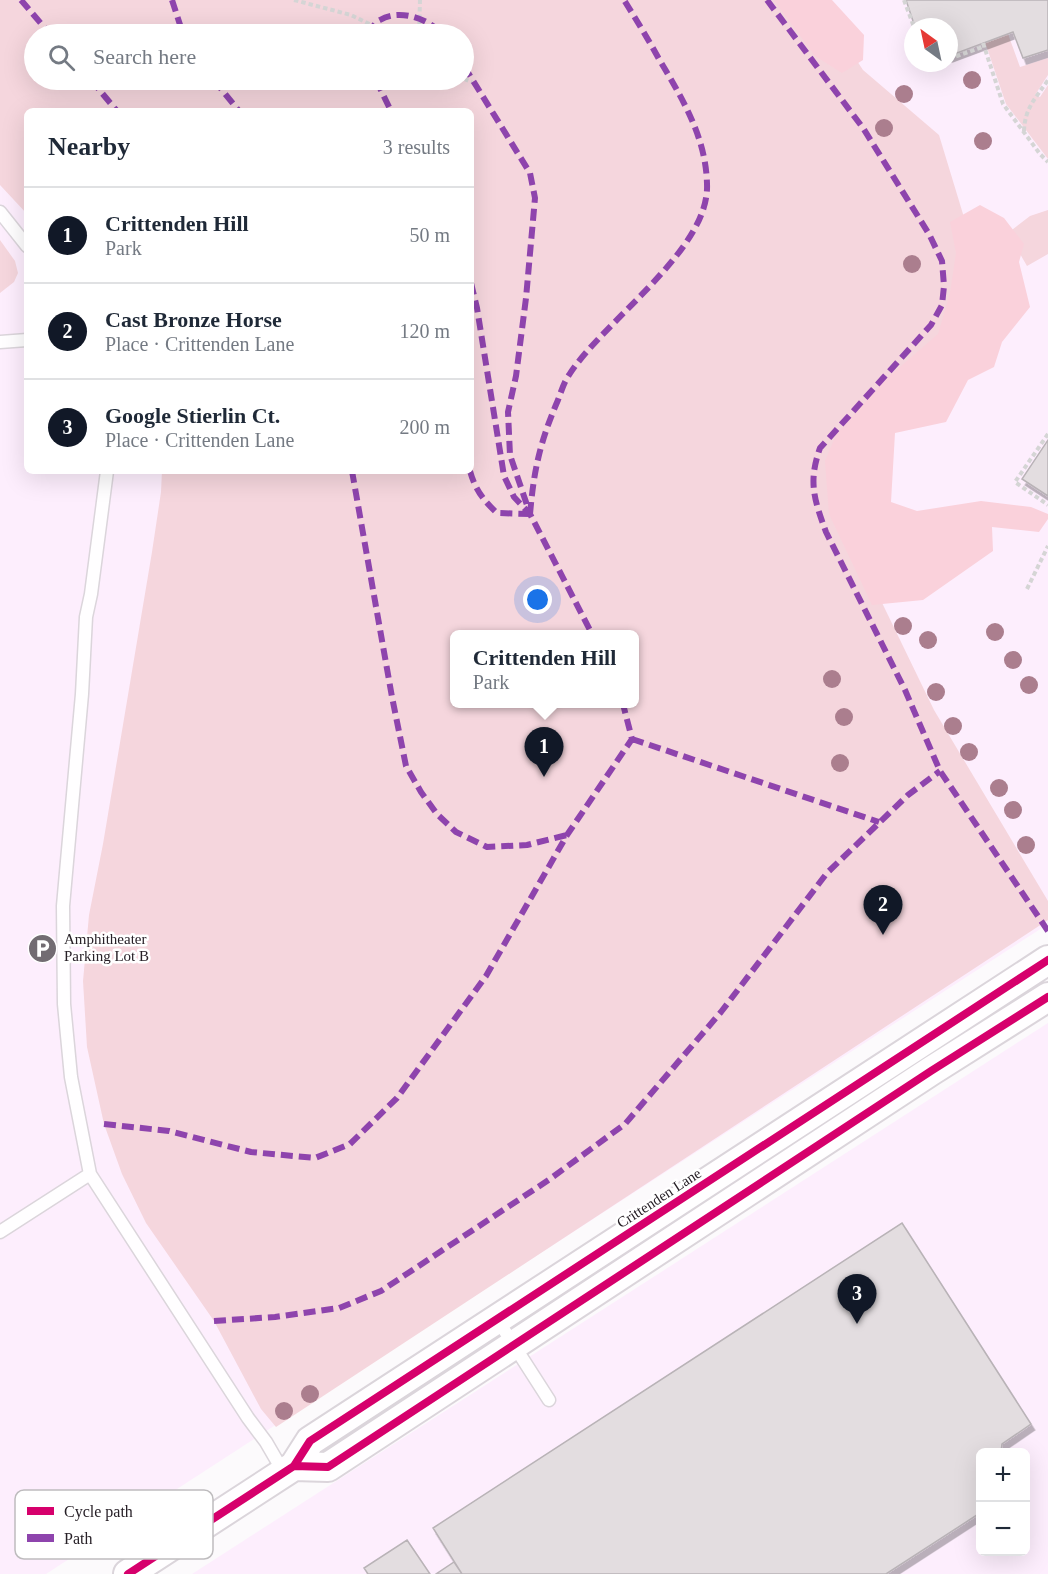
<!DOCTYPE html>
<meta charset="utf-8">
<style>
body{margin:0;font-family:Georgia,serif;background:#f6f6f7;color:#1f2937}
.controls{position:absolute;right:18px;bottom:18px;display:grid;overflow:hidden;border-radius:9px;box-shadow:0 6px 24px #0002}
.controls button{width:54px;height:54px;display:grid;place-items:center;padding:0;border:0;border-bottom:2px solid #e0e1e3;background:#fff;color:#1f2937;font:30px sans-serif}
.compass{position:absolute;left:904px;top:18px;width:54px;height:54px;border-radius:50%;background:#fff;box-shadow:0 6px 24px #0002;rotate:327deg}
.you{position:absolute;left:538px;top:600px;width:21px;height:21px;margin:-15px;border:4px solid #fff;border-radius:50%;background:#1a73e8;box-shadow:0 0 0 9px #1a73e833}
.badge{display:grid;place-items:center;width:39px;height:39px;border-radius:50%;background:#111827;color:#fff;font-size:20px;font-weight:700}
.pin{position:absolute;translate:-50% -50px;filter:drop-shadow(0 2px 3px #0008)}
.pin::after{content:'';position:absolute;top:32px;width:21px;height:18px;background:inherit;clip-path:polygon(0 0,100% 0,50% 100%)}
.popup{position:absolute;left:450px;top:630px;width:189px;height:78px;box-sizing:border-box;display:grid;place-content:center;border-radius:9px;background:#fff;filter:drop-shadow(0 2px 4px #0005);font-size:20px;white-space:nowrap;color:#747a83}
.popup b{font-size:22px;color:#1f2937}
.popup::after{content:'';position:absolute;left:50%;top:100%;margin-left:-12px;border:12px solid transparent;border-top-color:#fff}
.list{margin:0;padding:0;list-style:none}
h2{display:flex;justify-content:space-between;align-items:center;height:78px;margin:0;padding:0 24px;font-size:26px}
h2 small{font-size:20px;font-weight:400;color:#747a83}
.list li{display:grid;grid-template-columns:39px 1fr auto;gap:18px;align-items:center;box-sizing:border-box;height:96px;padding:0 24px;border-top:2px solid #e0e1e3}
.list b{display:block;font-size:22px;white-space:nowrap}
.list p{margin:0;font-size:20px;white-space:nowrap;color:#747a83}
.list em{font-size:20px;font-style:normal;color:#747a83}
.icon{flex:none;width:33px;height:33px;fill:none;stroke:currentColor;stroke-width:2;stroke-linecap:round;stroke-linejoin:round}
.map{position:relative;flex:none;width:1048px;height:1574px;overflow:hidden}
.search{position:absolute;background:#fff;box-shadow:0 6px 24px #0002;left:24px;top:24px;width:450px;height:66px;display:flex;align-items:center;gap:15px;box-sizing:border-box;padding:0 21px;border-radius:33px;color:#747a83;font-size:22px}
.panel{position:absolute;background:#fff;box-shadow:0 6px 24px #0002;left:24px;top:108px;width:450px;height:366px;border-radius:9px}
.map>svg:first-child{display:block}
.built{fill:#fdeefd;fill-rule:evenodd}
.green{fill:#f5d6dd;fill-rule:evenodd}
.forest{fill:#fad1db}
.building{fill:#e3dde0;stroke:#b9b3b7;stroke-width:1.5;filter:url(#shadow)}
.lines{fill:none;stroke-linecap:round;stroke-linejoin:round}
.service-casing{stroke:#dbd5db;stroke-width:15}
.tertiary-casing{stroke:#dbd5db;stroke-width:32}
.path{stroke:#d5d5d5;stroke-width:4;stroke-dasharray:4.5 3;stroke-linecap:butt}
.service{stroke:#fffeff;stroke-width:12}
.tertiary{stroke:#fffeff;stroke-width:28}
.quiet{stroke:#8e44ad;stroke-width:6;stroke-dasharray:12 6;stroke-linecap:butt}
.cycleway-casing{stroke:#fff;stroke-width:11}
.cycleway{stroke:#d6006c;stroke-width:8}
.tree{fill:#ab7e8e}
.labels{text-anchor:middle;stroke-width:5;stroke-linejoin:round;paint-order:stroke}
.poi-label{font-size:15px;fill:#272027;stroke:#fff;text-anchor:start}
.street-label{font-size:15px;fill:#272027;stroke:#fff}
.key{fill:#fff;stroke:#bebcbe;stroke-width:1.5}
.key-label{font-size:16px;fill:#272027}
</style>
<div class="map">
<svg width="1048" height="1574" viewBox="0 0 1048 1574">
<defs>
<filter id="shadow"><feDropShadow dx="3.5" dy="6" stdDeviation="0" flood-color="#0004"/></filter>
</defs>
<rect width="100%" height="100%" fill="#fcfafc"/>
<path class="built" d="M0 0H1048V924L46 1574H0ZM913 27H949V63H913ZM34 34H464V80H34ZM27 111H471V471H27ZM454 634H634V704H454Z
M1048 1023V1574H192ZM980 1452H1026V1552H980Z"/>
<path class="green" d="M0 0H817L863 70 939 135 980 270 837 510 934 710 1048 901V920L276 1427 261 1409 214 1321 146 1223 122 1174 104 1124 87 1047 83 981 89 915 103 844 152 552 161 492 162 471H471V111H27V214L0 185ZM34 34H464V80H34ZM454 634H634V704H454Z
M1008 34 1020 67 1048 58V75L1035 95 1040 97 1048 85V159L1006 104 985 42Z
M1048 210V254L1027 266 1008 233 1030 216Z
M0 240 15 261 18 273 14 282 0 293Z"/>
<path class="forest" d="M774 0H832L864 35 863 60 842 73 815 56Z
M980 205 1004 218 1024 244 1019 262 1030 307 1002 342 994 367 968 380 946 422 895 433 891 502 917 511 981 501 1031 507 1048 514V519L1039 532 992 527 993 551 923 600 872 605 829 514 825 461 836 435 886 379 938 334 950 293 956 253 950 222Z"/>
<path class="building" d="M906 0H1048V50L1023 58 1013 32 949 56V27H915Z
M1048 440V496L1022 479Z
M902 1223 1031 1424 1002 1444 1001 1452H980V1513L886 1574H462L433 1528Z
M407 1540 430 1574H368L364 1568Z
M454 1562 462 1574H436Z"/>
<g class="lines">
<defs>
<path id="service" d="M0 212 27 246
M0 342 27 340
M107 471 91 594 86 617 82 694 63 906 64 1004 71 1077 90 1174 248 1418 266 1442 284 1473
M0 1232 90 1174
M497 1319 549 1400"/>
<path id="tertiary" d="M294 1466 328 1467 931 1071 1048 997
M128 1574 294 1466 310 1441 1048 960"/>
</defs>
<use href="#service" class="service-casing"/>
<use href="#tertiary" class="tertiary-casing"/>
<path class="path" d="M294 0 351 15 390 34
M904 0 914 27
M419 34 420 0
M983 43 1003 104 1040 154 1048 162
M949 59 985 46
M926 63 927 66 936 63
M464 79 472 82
M1024 131C1025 108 1035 99 1048 80
M1048 434 1015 482 1048 505
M1027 589 1048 546"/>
<use href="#service" class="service"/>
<use href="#tertiary" class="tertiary"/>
<path class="quiet" d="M21 0 50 34
M172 0 183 34
M767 0 863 128 929 234 942 261 944 286 942 305 931 325 820 448C808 482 814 499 826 532L905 690 940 771 1048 931
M368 34C371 30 375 22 380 20 400 8 428 19 443 34
M464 66 530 173 535 198 526 298 516 376 508 412 510 455 528 508
M91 80 117 111
M214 80 239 111
M376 80 391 111
M471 283 477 308 504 476 514 497 530 514 592 634
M352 471 392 697 406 766 421 792 437 814 456 832 487 847 527 845 567 835
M470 471C475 489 483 500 497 513L530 514
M530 514C534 469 540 442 558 400 561 392 564 382 569 375 603 321 710 250 707 184 706 137 682 98 659 59 648 39 636 19 624 0
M632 739 879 822
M104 1124 169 1131 251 1152 315 1158 350 1144 397 1098 486 976 567 835 632 739 623 704
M214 1321 275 1317 339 1308 381 1291 550 1179 625 1124 721 1012 827 873 908 795 940 771"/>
<defs>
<path id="cycleway" d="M294 1466 328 1467 931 1071 1048 997
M128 1574 294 1466 310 1441 1048 960"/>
</defs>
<use href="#cycleway" class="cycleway-casing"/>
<use href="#cycleway" class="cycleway"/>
</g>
<g class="tree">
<circle cx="972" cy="80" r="9"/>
<circle cx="904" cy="94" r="9"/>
<circle cx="884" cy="128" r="9"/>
<circle cx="983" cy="141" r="9"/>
<circle cx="912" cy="264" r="9"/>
<circle cx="903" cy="626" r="9"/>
<circle cx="995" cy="632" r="9"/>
<circle cx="928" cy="640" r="9"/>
<circle cx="1013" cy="660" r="9"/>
<circle cx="832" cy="679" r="9"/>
<circle cx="1029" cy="685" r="9"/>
<circle cx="936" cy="692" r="9"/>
<circle cx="844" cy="717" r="9"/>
<circle cx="953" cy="726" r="9"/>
<circle cx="969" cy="752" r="9"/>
<circle cx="840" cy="763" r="9"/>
<circle cx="999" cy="788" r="9"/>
<circle cx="1013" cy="810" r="9"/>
<circle cx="1026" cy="845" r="9"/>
<circle cx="310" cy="1394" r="9"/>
<circle cx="284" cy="1411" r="9"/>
</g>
<defs>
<symbol id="parking-disc" viewBox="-11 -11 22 22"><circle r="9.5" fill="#726c72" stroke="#fff"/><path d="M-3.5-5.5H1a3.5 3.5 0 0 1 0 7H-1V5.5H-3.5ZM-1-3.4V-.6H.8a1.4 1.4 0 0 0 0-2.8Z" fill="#fff"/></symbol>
</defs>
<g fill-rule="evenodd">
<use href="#parking-disc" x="26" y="932" width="33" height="33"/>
</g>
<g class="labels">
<g class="poi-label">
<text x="64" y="944">Amphitheater<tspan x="64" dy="17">Parking Lot B</tspan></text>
</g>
<g class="street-label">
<text transform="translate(659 1198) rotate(-33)" y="5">Crittenden Lane</text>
</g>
</g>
<rect x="15" y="1490" width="198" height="69" rx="9" class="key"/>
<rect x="27" y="1507" width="27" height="8" fill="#d6006c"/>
<rect x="27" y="1534" width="27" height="8" fill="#8e44ad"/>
<g class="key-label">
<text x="64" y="1517">Cycle path</text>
<text x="64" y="1544">Path</text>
</g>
</svg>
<div class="controls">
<button>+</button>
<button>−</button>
</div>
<svg class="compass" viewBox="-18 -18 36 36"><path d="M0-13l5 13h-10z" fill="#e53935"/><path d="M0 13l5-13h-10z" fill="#747a83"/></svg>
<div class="you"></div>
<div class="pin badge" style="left:544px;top:777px">1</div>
<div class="popup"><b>Crittenden Hill</b>Park</div>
<div class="pin badge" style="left:883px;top:935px">2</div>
<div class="pin badge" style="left:857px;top:1324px">3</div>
<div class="search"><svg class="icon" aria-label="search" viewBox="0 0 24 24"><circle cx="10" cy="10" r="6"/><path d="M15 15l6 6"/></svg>Search here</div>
<section class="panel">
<h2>Nearby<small>3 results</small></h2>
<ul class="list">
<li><span class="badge">1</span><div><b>Crittenden Hill</b><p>Park</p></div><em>50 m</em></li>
<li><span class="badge">2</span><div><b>Cast Bronze Horse</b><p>Place · Crittenden Lane</p></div><em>120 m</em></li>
<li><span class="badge">3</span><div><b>Google Stierlin Ct.</b><p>Place · Crittenden Lane</p></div><em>200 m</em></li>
</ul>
</section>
</div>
